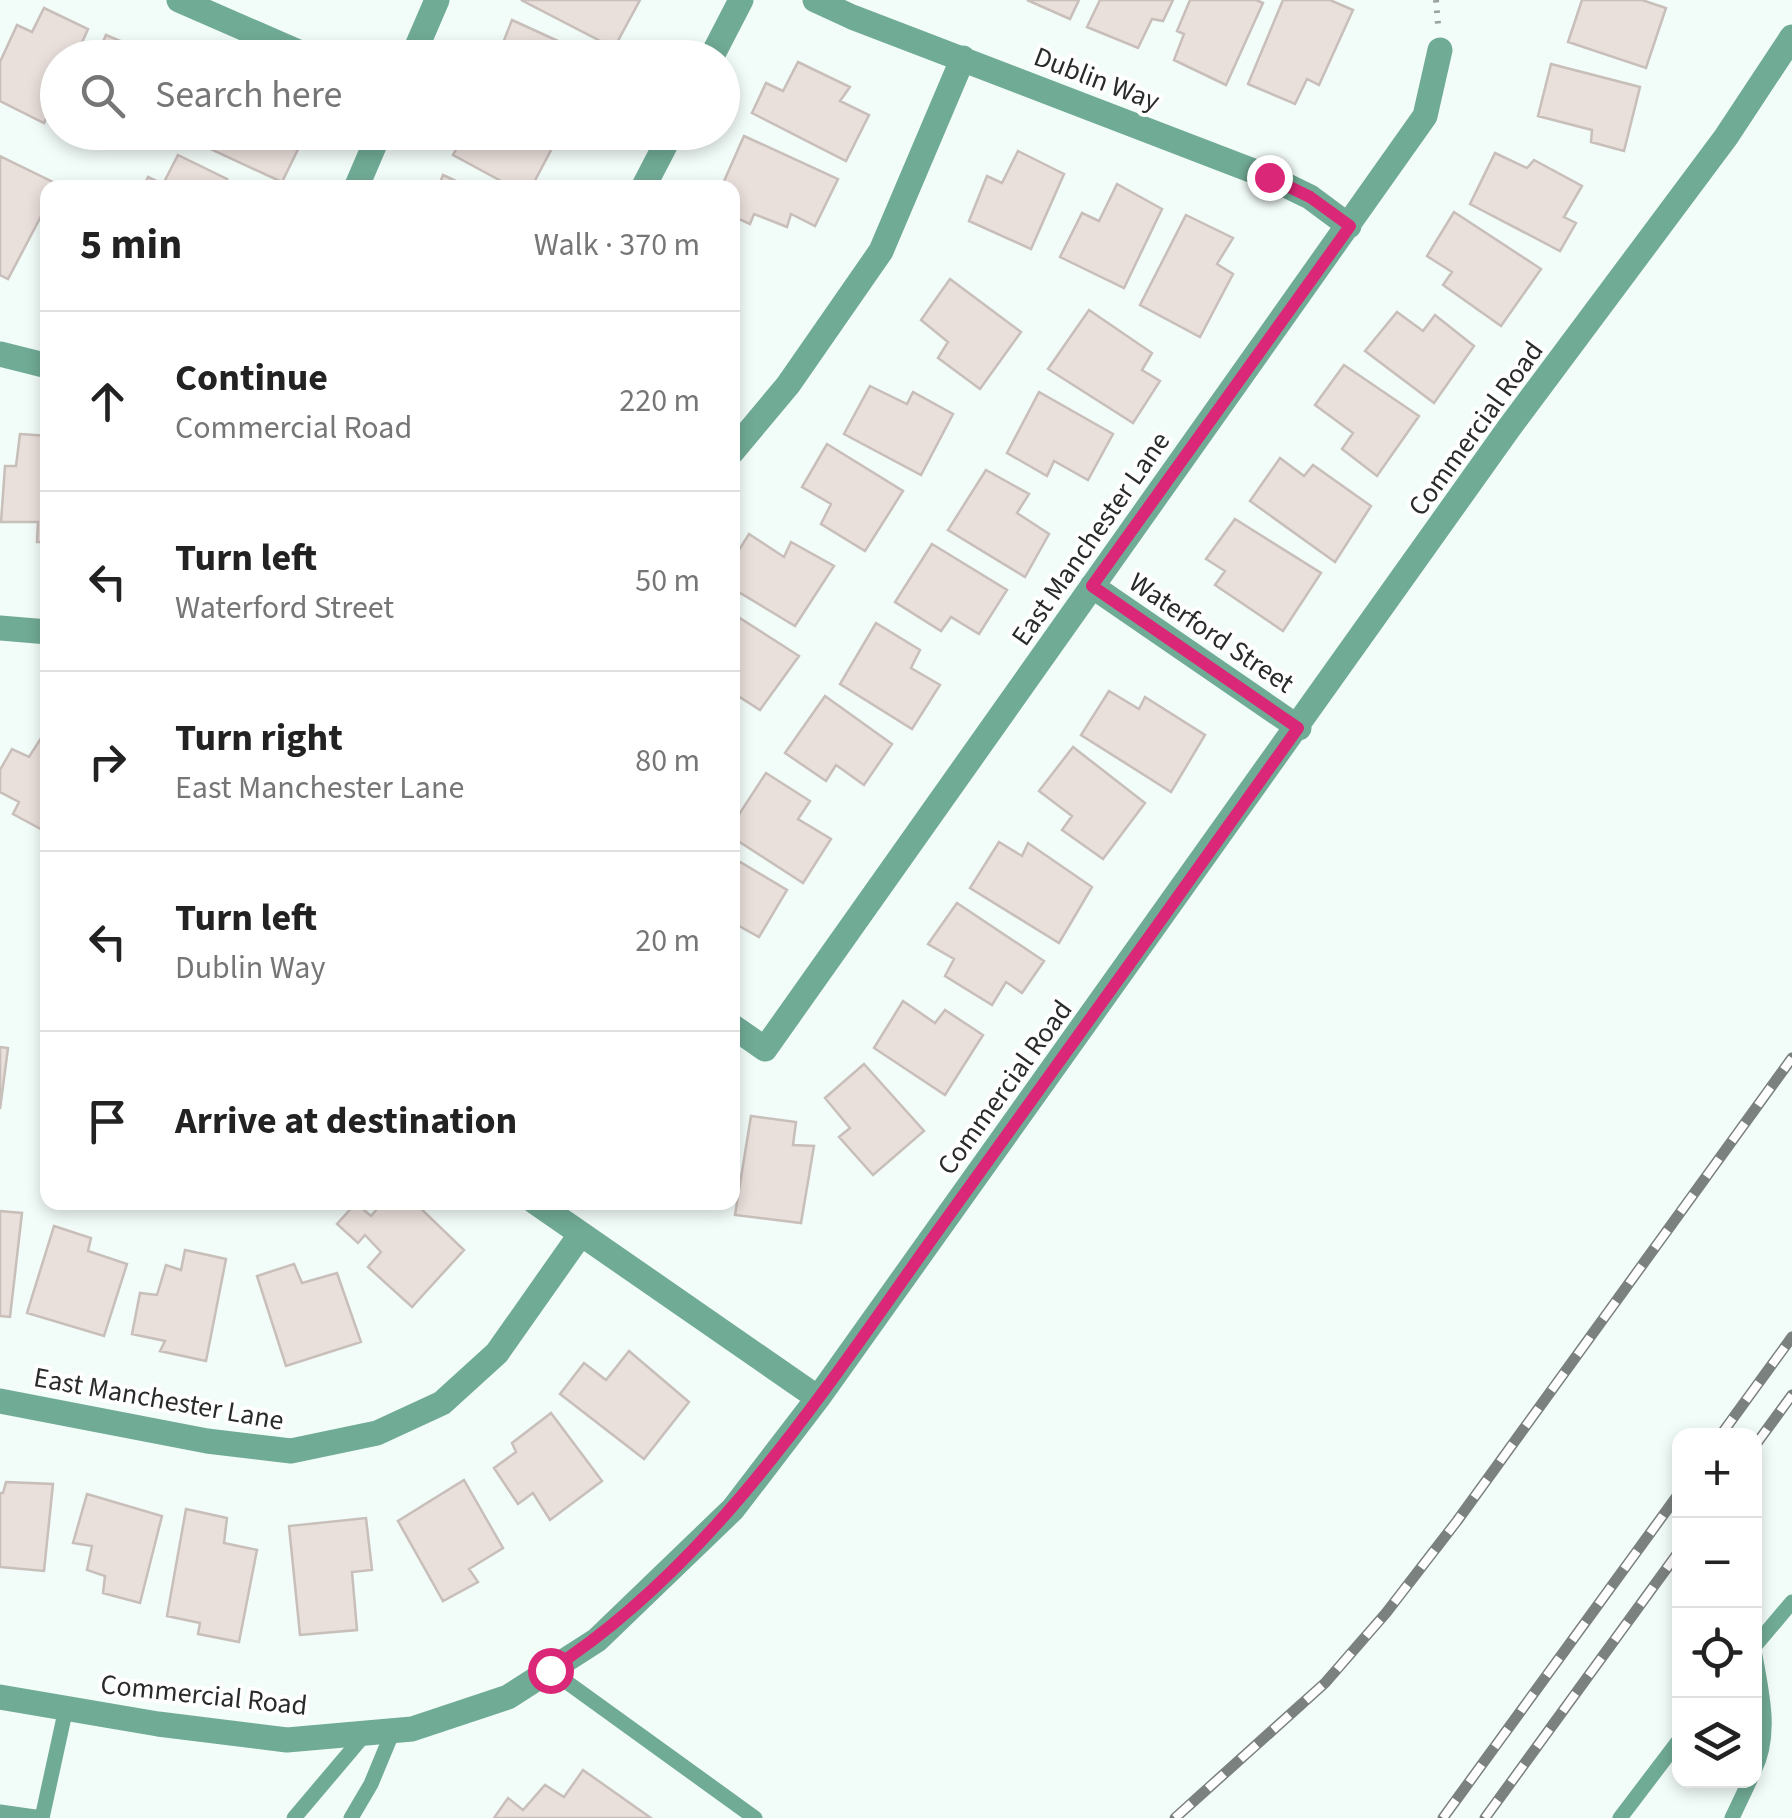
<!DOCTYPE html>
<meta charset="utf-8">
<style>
body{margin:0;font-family:"Source Sans 3",sans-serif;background:#f2f2f2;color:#222}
.controls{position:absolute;right:30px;bottom:30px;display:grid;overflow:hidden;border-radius:20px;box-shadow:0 5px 15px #0003}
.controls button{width:90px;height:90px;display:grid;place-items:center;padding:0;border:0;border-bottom:2px solid #e0e0e0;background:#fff;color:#222;font:50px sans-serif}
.stop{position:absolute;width:30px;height:30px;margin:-22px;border:8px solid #db2777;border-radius:50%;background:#fff}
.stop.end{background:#db2777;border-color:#fff;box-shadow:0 2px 10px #0008}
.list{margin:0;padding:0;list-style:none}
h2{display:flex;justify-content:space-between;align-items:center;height:130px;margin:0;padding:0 40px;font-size:42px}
h2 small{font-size:32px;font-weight:400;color:#767676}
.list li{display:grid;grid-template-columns:65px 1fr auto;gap:30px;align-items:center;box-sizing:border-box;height:180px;padding:0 40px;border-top:2px solid #e0e0e0}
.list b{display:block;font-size:38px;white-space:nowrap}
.list p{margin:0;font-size:32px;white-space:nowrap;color:#767676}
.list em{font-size:32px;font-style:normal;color:#767676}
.icon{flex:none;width:55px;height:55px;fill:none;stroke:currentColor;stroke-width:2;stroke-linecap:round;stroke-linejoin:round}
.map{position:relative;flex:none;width:1792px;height:1818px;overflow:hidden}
.search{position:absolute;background:#fff;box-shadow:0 5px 15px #0003;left:40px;top:40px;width:700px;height:110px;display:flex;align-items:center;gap:25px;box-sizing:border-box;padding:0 35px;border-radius:55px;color:#767676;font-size:38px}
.panel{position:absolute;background:#fff;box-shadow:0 5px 15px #0003;left:40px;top:180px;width:700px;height:1030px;border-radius:20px}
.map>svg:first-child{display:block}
.building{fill:#e9dfdb;stroke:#c8beba;stroke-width:2.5}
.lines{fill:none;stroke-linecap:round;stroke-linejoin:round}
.path{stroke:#9aa19e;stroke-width:6;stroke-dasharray:2.5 8;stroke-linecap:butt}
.service{stroke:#70ab95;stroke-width:15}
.minor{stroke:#70ab95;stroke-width:25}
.rail-casing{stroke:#7b817f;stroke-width:11}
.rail{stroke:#fff;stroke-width:8;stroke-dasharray:22;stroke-linecap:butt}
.route{stroke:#db2777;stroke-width:12}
.labels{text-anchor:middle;stroke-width:8;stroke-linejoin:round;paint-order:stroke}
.street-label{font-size:28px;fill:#282b2a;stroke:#fff}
</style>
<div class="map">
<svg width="1792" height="1818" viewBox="0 0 1792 1818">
<rect width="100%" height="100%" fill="#f2fcf8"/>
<path class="building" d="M521 0H640L614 48Z
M1027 0H1079L1070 19Z
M1100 0H1173L1163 21 1152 19 1138 48 1087 27Z
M1190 0H1256L1263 3 1226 85 1174 60 1184 34 1177 31Z
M1283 0H1330L1353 10 1319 85 1307 79 1295 104 1248 84Z
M1582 0H1642L1666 8 1646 68 1568 42Z
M44 8 88 29 75 58H58V95L44 123 0 101V62L17 25 32 32Z
M512 20 595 58H497Z
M106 35 153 55 96 58Z
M798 62 850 87 840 101 869 115 846 161 752 113 766 83 783 91Z
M1551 64 1640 87 1624 151 1591 142 1592 130 1538 116Z
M104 132H140L134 146Z
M197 132H298L305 135 282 182 193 141Z
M465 132H556L559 135 531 188H514L453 155Z
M744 136 838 179 815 226 791 214 787 227 754 214 750 224 732 216V188H721Z
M1018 151 1064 174 1031 249 969 221 987 176 1002 183Z
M1495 153 1527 168 1534 160 1582 186 1564 217 1576 223 1560 251 1470 204Z
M178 155 227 179 222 188H143L148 177 163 184Z
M0 156 57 184 55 188H48V203L8 279 0 275Z
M443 175 471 188H438Z
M1117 184 1162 209 1124 288 1060 257 1082 213 1099 221Z
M1454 212 1541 269 1501 326 1443 285 1452 272 1427 256Z
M1186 215 1233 238 1217 264 1233 274 1200 337 1140 305Z
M950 279 1021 332 980 389 938 358 948 342 921 320Z
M1089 310 1152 353 1142 370 1160 381 1133 423 1048 369Z
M1397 312 1423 331 1435 315 1474 346 1434 403 1365 351Z
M1344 365 1419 416 1377 476 1342 449 1353 433 1315 405Z
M870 386 907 404 913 392 953 414 921 475 844 434Z
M1039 392 1113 434 1088 480 1054 461 1047 476 1007 453Z
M20 434 48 436V542H37L38 522H1L5 466H16Z
M827 444 903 491 865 551 821 524 831 504 802 487Z
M1280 458 1304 476 1313 465 1371 506 1335 562 1250 501Z
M986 470 1029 494 1017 513 1049 534 1025 577 948 530Z
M1235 519 1321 573 1283 631 1215 585 1225 571 1206 559Z
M749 534 784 557 791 542 834 566 795 626 732 588V561Z
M932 544 1007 590 979 634 951 617 941 631 895 602Z
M732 613 799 656 760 710 732 692Z
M876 623 920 650 911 668 940 685 912 729 840 684Z
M1109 691 1139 709 1145 697 1205 735 1171 792 1081 735Z
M825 696 892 744 864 785 836 765 826 781 785 753Z
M45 732 48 733V833L13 814 19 802 0 792V770L12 749 29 757Z
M1073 747 1145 803 1103 859 1062 830 1072 816 1039 791Z
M766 773 810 801 798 819 831 839 803 883 732 837V825Z
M999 842 1022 856 1028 843 1092 887 1059 943 970 888Z
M732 857 787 890 759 937 732 922Z
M957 903 1044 961 1022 993 1006 982 992 1005 945 976 954 959 928 944Z
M903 1001 935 1023 945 1010 983 1035 945 1095 874 1048Z
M0 1047 8 1048 0 1109Z
M864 1064 924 1131 873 1175 839 1137 850 1128 825 1098Z
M751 1116 796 1122 793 1145 814 1146 801 1223 735 1215Z
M383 1202H414L464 1250 412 1307 368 1267 381 1252 365 1235 358 1243 337 1224 356 1203 371 1216Z
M0 1211 22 1213 10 1317 0 1316Z
M54 1226 91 1238 88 1251 127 1264 104 1336 27 1313Z
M185 1250 226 1259 206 1361 160 1351 165 1341 132 1334 140 1293 157 1295 166 1265 181 1270Z
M294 1264 302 1283 337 1273 361 1342 286 1366 257 1276Z
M629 1351 689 1402 644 1459 560 1394 584 1363 606 1380Z
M551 1413 602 1481 550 1520 533 1493 518 1504 494 1468 516 1452 512 1443Z
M464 1480 503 1548 469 1569 478 1582 443 1601 398 1521Z
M6 1482 53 1484 44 1571 0 1567V1493H3Z
M87 1494 162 1516 140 1603 103 1593 105 1576 87 1570 92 1546 73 1543Z
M186 1509 227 1518 224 1543 257 1550 239 1642 198 1634 200 1623 167 1616Z
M366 1518 372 1570 352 1572 357 1630 300 1635 289 1526Z
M583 1770 651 1818H494L508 1798 523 1810 545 1785 564 1797Z"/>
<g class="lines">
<path class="path" d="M1436 0 1438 24"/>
<path class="service" d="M1754 1647 1792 1602
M1754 1650C1761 1690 1773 1733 1754 1771
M550 1670 755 1818
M0 1812 42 1818 66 1708
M294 1818 366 1733
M351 1818 371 1784 393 1731
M1620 1818 1680 1739
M1732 1818 1750 1780"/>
<path class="minor" d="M179 0 312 58
M815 0 852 17 1269 177 1310 197 1349 226
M412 58 437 0
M711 58 741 0
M356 188 380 132
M643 188 672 132
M0 354 48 366
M732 452 788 385 881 251 963 58
M1092 586 1299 728
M0 628 48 632
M732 1026 765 1049 1425 116 1440 50
M535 1202 818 1398
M0 1401 207 1441 291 1451 377 1433 442 1403 497 1353 580 1235
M0 1697 158 1724 287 1740 412 1729 508 1697 597 1640 733 1509 818 1398 1509 428 1726 137 1792 37"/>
<defs>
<path id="rail" d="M1720 1436 1792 1337
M1754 1447 1792 1395
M1175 1818 1325 1683 1386 1613 1457 1521 1792 1058
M1443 1818 1680 1492
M1485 1818 1680 1550"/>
</defs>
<use href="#rail" class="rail-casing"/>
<use href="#rail" class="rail"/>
</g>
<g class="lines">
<path class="route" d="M550 1670C715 1564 829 1383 942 1225 1061 1060 1180 894 1298 728L1092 586 1350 226 1310 197 1269 177"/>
</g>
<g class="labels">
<g class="street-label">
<text transform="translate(1097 78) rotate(21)" y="10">Dublin Way</text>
<text transform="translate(1475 428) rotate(-54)" y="10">Commercial Road</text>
<text transform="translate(1090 538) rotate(-55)" y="10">East Manchester Lane</text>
<text transform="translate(1212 632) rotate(34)" y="10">Waterford Street</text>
<text transform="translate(1004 1087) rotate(-54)" y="10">Commercial Road</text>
<text transform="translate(159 1398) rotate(10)" y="10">East Manchester Lane</text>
<text transform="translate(204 1694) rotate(6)" y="10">Commercial Road</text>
</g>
</g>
</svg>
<div class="controls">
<button>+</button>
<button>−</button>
<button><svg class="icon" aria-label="locate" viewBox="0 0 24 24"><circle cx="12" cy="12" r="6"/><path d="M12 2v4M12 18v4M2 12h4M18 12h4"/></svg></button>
<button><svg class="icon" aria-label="layers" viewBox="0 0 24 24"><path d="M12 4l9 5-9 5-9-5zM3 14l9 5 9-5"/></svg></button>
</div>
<div class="stop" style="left:550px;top:1670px"></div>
<div class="stop end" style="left:1269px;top:177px"></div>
<div class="search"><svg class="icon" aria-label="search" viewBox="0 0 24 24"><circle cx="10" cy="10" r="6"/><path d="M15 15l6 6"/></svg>Search here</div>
<section class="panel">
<h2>5 min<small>Walk · 370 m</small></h2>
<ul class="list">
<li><svg class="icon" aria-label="ahead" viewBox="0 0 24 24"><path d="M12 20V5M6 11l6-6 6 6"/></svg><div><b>Continue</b><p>Commercial Road</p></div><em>220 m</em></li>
<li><svg class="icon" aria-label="left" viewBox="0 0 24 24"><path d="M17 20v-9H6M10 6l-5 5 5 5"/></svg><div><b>Turn left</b><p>Waterford Street</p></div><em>50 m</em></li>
<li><svg class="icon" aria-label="right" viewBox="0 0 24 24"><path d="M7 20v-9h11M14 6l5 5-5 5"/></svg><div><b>Turn right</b><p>East Manchester Lane</p></div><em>80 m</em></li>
<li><svg class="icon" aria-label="left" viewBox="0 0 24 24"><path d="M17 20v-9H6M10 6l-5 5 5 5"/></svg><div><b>Turn left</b><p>Dublin Way</p></div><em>20 m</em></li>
<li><svg class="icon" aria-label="arrive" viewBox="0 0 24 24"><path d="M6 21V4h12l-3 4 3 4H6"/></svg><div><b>Arrive at destination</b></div></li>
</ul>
</section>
</div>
